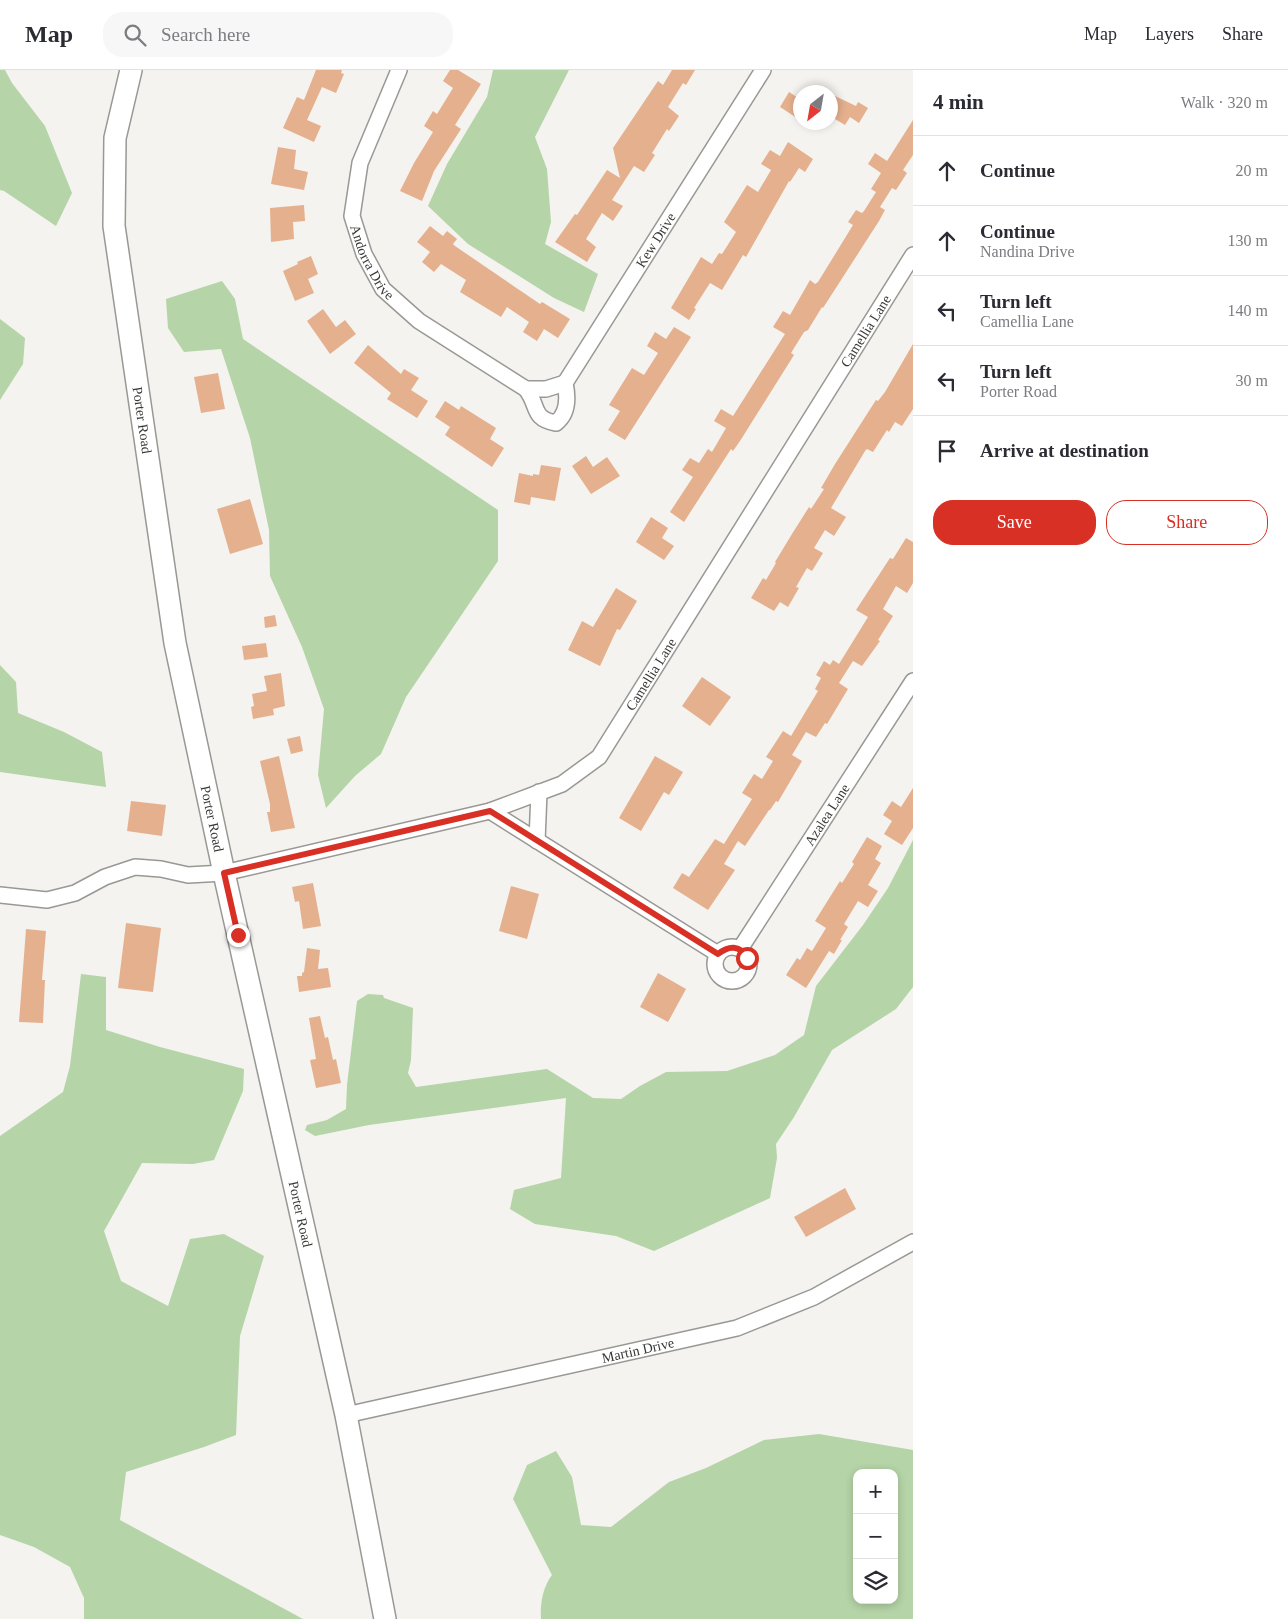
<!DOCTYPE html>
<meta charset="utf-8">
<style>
body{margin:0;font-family:Georgia,serif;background:#f7f7f7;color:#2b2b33}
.controls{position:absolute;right:15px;bottom:15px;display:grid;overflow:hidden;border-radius:10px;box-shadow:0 2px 8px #0003}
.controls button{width:45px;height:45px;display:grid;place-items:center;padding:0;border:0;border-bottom:1px solid #e1e1e2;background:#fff;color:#2b2b33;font:25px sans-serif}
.compass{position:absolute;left:793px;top:15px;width:45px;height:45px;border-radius:50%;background:#fff;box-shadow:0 2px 8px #0003;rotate:211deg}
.stop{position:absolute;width:15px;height:15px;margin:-11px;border:4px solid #d93025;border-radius:50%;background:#fff}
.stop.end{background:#d93025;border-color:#fff;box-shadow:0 1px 5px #0008}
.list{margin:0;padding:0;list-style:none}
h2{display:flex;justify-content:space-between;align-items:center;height:65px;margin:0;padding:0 20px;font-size:21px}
h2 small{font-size:16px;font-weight:400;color:#7c7c81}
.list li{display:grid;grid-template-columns:32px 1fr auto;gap:15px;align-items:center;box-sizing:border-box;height:70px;padding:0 20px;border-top:1px solid #e1e1e2}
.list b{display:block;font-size:19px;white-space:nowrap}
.list p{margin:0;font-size:16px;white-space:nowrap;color:#7c7c81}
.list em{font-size:16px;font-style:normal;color:#7c7c81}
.actions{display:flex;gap:10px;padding:15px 20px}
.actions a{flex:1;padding:11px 0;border:1px solid #d93025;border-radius:20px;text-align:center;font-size:18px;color:#d93025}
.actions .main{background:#d93025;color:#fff}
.icon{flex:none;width:28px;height:28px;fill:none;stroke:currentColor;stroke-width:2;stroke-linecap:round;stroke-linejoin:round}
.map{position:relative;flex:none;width:913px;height:1549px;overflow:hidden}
header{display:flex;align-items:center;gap:30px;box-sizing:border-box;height:70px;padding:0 25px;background:#fff;border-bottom:1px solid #e1e1e2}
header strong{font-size:24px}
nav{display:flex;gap:28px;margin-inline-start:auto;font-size:18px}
.search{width:350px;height:45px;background:#f7f7f7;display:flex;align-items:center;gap:12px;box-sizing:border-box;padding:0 18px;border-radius:20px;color:#7c7c81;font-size:19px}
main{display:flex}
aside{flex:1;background:#fff}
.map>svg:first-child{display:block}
.green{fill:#b5d4a7;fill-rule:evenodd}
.building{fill:#e5b08d}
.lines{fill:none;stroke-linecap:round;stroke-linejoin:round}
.minor-casing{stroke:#999894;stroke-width:18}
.secondary-casing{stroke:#999894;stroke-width:24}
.minor{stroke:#fff;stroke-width:15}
.secondary{stroke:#fff;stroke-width:21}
.route{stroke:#d93025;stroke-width:6}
.labels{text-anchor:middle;stroke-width:4;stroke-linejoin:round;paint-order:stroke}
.street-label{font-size:14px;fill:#383836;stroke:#fff}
</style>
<header>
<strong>Map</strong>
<div class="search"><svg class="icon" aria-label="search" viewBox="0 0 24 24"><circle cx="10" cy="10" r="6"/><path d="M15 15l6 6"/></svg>Search here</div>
<nav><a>Map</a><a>Layers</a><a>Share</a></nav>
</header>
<main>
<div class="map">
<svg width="913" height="1549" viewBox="0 0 913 1549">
<rect width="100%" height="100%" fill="#f4f3ef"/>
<path class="green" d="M0 0H5L12 13 45 56 72 123 56 156 4 121 0 120Z
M493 0H569L535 67 547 99 551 152 545 174 598 204 584 242 554 228 468 174 428 136 447 94 487 27Z
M222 211 235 229 243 269 498 440V491L406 627 381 684 355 706 326 738 318 705 324 639 302 577 270 506 269 460 250 368 221 279 184 282 168 258 166 229Z
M0 249 25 268 23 294 0 330Z
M0 595 16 612 18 643 64 662 102 682 106 717 0 702Z
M913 770V917L896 939 832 980 794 1047 776 1074 777 1088 770 1128 654 1181 616 1166 535 1154 510 1139 514 1120 561 1108 566 1028 369 1055 315 1066 305 1060 307 1055 327 1050 346 1039 347 1015 357 931 368 924 383 925 384 928 413 938 411 990 408 1003 416 1017 547 999 593 1028 621 1029 640 1016 666 1002 727 1001 775 985 804 965 816 916 863 855 888 818Z
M81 904 106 907V960L160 977 244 999 243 1021 214 1090 193 1094 142 1093 104 1161 121 1211 168 1236 190 1169 224 1164 264 1186 240 1266 236 1365 204 1377 126 1402 120 1450 303 1549H84V1528L70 1497 34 1477 0 1465V1066L63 1022 70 996Z
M819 1364 913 1380V1549H541C540 1533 543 1517 552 1505L513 1429 527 1395 556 1381 572 1407 581 1455 611 1457 669 1412 706 1398 764 1370ZM857 1403H894V1530H857Z"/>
<path class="building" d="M316 0H342L341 3 344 4 336 23 322 17 307 50 321 56 314 72 283 58 297 27 304 30Z
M450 0H458L481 14 455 55 461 59 434 101 422 131 400 121 414 93 433 62 424 56 433 41 437 44 453 18 443 11Z
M672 0H695L686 15 683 13 668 37 679 46 669 61 667 59 652 83 655 85 644 102 634 96 612 130 623 136 613 151 602 143 586 169 596 177 587 192 555 172 575 144 577 145 607 100 620 108 613 78 658 11 663 15Z
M789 22 800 29V50L780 37Z
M835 26 856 36 858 32 868 38 859 53 850 47 845 55 830 46V33Z
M913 50V85L903 100 907 103 896 120 892 118 880 137 885 140 879 151 823 238 822 237 808 260 804 262 791 283 794 285 740 371 733 381 731 379 684 452 670 442 693 407 682 400 690 388 699 393 708 379 712 382 726 358 714 351 721 339 733 346 785 264 773 257 783 241 790 245 810 210 815 214 818 212 853 155 848 152 856 140 862 143 864 141 876 122 871 119 881 103 868 94 875 83 887 91Z
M788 72 813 89 805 102 799 98 790 112 789 111 746 187 743 185 722 220 710 213 694 238 696 239 689 250 671 238 701 187 712 194 719 183 722 184 736 162 724 152 747 115 758 122 771 100 761 94 770 80 780 86Z
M278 77 296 80 294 99 308 102 304 120 271 114Z
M304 135 305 151 293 152 294 169 271 172 270 138Z
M430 156 443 166 447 161 457 169 453 174 455 176 540 234 542 232 570 249 558 268 544 259 537 271 523 262 529 252 507 237 501 247 460 222 466 210 441 194 434 202 422 192 430 182 417 172Z
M311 186 318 204 308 209 314 223 295 231 283 201 298 194 297 192Z
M323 239 336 257 345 250 356 264 330 284 307 251Z
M674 257 691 267 625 370 608 360 620 341 609 335 632 298 644 305 658 283 647 276 655 262 666 269Z
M913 274V339L902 356 895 352 889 362 887 360 873 382 867 379 865 381 831 438 846 447 834 466 825 460 814 478 823 483 812 501 807 498 796 517 799 518 788 537 780 532 774 541 751 528 763 508 766 510 776 493 775 492 792 464 809 437 811 439 824 419 821 418 835 394 876 330 878 331 885 322Z
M368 275 401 304 404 299 419 308 411 320 428 331 417 348 387 329 391 323 354 293Z
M218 303 225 339 201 343 194 307Z
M445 331 459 340 461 336 496 358 490 369 504 378 492 397 445 365 450 357 435 347Z
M586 386 593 397 607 387 620 406 591 424 572 396Z
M541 395 561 398 555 431 531 427 530 435 514 432 519 403 533 406V404L539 405Z
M250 429 263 474 230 484 217 439Z
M651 447 668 458 662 468 674 476 664 490 636 472Z
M906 468 913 472V513L907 523 896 516 883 539 893 546 878 570 880 571 862 596 853 591 839 613 848 619 827 654 825 653 816 667 806 662 792 685 802 691 778 732 776 731 770 740H769L745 776 738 771 724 794 735 800 708 840 673 818 682 803 689 807 715 769 724 774 752 729 742 723 754 704 762 709 773 691 766 687 783 661 791 666 818 621 815 619 821 608 816 605 824 591 830 595 833 590 839 594 868 547 856 540 890 488 893 489Z
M616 518 637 531 620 560 617 559 600 596 568 580 582 551 593 557Z
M275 545 277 556 265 558 264 547Z
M266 573 268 587 244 590 242 576Z
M281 603 285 636 273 639 274 645 253 649 251 637 254 636 252 624 267 621 264 606Z
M702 607 731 627 710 656 682 636Z
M300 666 303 681 291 684 287 669Z
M279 686 295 758 271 762 267 742H270V734L260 691Z
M655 686 683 702 669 725 664 722 641 761 619 748Z
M913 718V758L902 775 884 764 892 751 883 745 892 731 901 737Z
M131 731 166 735 162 766 127 761Z
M867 767 882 776 875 789 881 793 868 815 878 821 868 837 858 831 844 854 848 857 840 870H842L834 884 829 881 806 918 786 905 797 888 800 890 807 878 812 881 826 858 815 851 840 811 842 813 854 794 852 792Z
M313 813 321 856 303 859 299 831 295 832 292 817Z
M511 816 539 824 527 869 499 861Z
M126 853 161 858 153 922 118 918Z
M26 859 46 861 42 910H45L43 953 19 952Z
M307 878 320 880 318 899 328 898 331 917 299 922 297 906H302V903L304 902Z
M658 903 686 919 668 952 640 937Z
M320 946 325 968 328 967 333 990 336 989 341 1013 316 1018 310 990 316 989 309 948Z
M845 1118 856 1139 806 1167 794 1147Z"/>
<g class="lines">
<defs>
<g id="minor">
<path id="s1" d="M399 0 360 93 352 146 364 184 383 219 419 251 526 319C539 335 531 349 556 353 569 343 568 327 565 313L763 0"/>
<path d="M526 319H546L565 313"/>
<path d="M490 741 718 884"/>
<path d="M537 771 539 722"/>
<path id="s2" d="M0 825 47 830 75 823 105 807 135 797 161 799 188 805 224 803 490 741 562 714 599 687 913 185"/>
<circle cx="732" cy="894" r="17"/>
<path id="s3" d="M740 879 913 611"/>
<path id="s4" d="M346 1345 737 1258 814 1227 913 1172"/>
</g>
<g id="secondary">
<path id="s5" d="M131 0 115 68 114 156 175 573 224 803 346 1345 385 1549"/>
</g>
</defs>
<use href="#minor" class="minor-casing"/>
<use href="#secondary" class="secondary-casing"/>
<use href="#minor" class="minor"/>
<use href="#secondary" class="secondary"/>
</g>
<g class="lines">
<path class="route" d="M238 865 224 803 490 741 718 884C728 876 740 874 747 888"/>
</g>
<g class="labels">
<g class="street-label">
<text dy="5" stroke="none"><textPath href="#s1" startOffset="670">Kew Drive</textPath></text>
<text dy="5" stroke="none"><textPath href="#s1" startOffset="205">Andorra Drive</textPath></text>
<text dy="5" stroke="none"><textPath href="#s2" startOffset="1130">Camellia Lane</textPath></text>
<text dy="5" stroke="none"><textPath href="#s5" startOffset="354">Porter Road</textPath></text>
<text dy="5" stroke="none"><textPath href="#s2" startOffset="725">Camellia Lane</textPath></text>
<text dy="5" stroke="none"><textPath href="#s3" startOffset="160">Azalea Lane</textPath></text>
<text dy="5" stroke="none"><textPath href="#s5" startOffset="759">Porter Road</textPath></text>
<text dy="5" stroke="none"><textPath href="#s5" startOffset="1164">Porter Road</textPath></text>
<text dy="5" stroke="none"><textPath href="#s4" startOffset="299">Martin Drive</textPath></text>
</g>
</g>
</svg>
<div class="controls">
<button>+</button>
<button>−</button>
<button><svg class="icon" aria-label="layers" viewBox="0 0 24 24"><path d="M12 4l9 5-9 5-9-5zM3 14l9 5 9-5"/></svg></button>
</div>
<svg class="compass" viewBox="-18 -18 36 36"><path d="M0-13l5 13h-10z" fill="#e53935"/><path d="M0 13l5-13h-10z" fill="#7c7c81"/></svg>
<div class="stop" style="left:747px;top:888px"></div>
<div class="stop end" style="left:238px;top:865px"></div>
</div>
<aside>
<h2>4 min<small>Walk · 320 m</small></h2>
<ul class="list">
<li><svg class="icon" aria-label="ahead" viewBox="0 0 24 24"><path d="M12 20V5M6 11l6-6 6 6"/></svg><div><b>Continue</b></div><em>20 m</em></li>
<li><svg class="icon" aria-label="ahead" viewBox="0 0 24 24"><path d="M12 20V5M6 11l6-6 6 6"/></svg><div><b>Continue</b><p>Nandina Drive</p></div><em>130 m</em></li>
<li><svg class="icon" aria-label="left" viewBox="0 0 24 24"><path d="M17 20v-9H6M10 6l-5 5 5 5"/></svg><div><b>Turn left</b><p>Camellia Lane</p></div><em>140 m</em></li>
<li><svg class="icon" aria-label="left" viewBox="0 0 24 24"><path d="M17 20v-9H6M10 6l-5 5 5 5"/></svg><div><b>Turn left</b><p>Porter Road</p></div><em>30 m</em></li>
<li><svg class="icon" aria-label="arrive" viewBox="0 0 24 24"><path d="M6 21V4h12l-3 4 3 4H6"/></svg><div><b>Arrive at destination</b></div></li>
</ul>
<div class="actions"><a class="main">Save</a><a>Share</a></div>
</aside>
</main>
